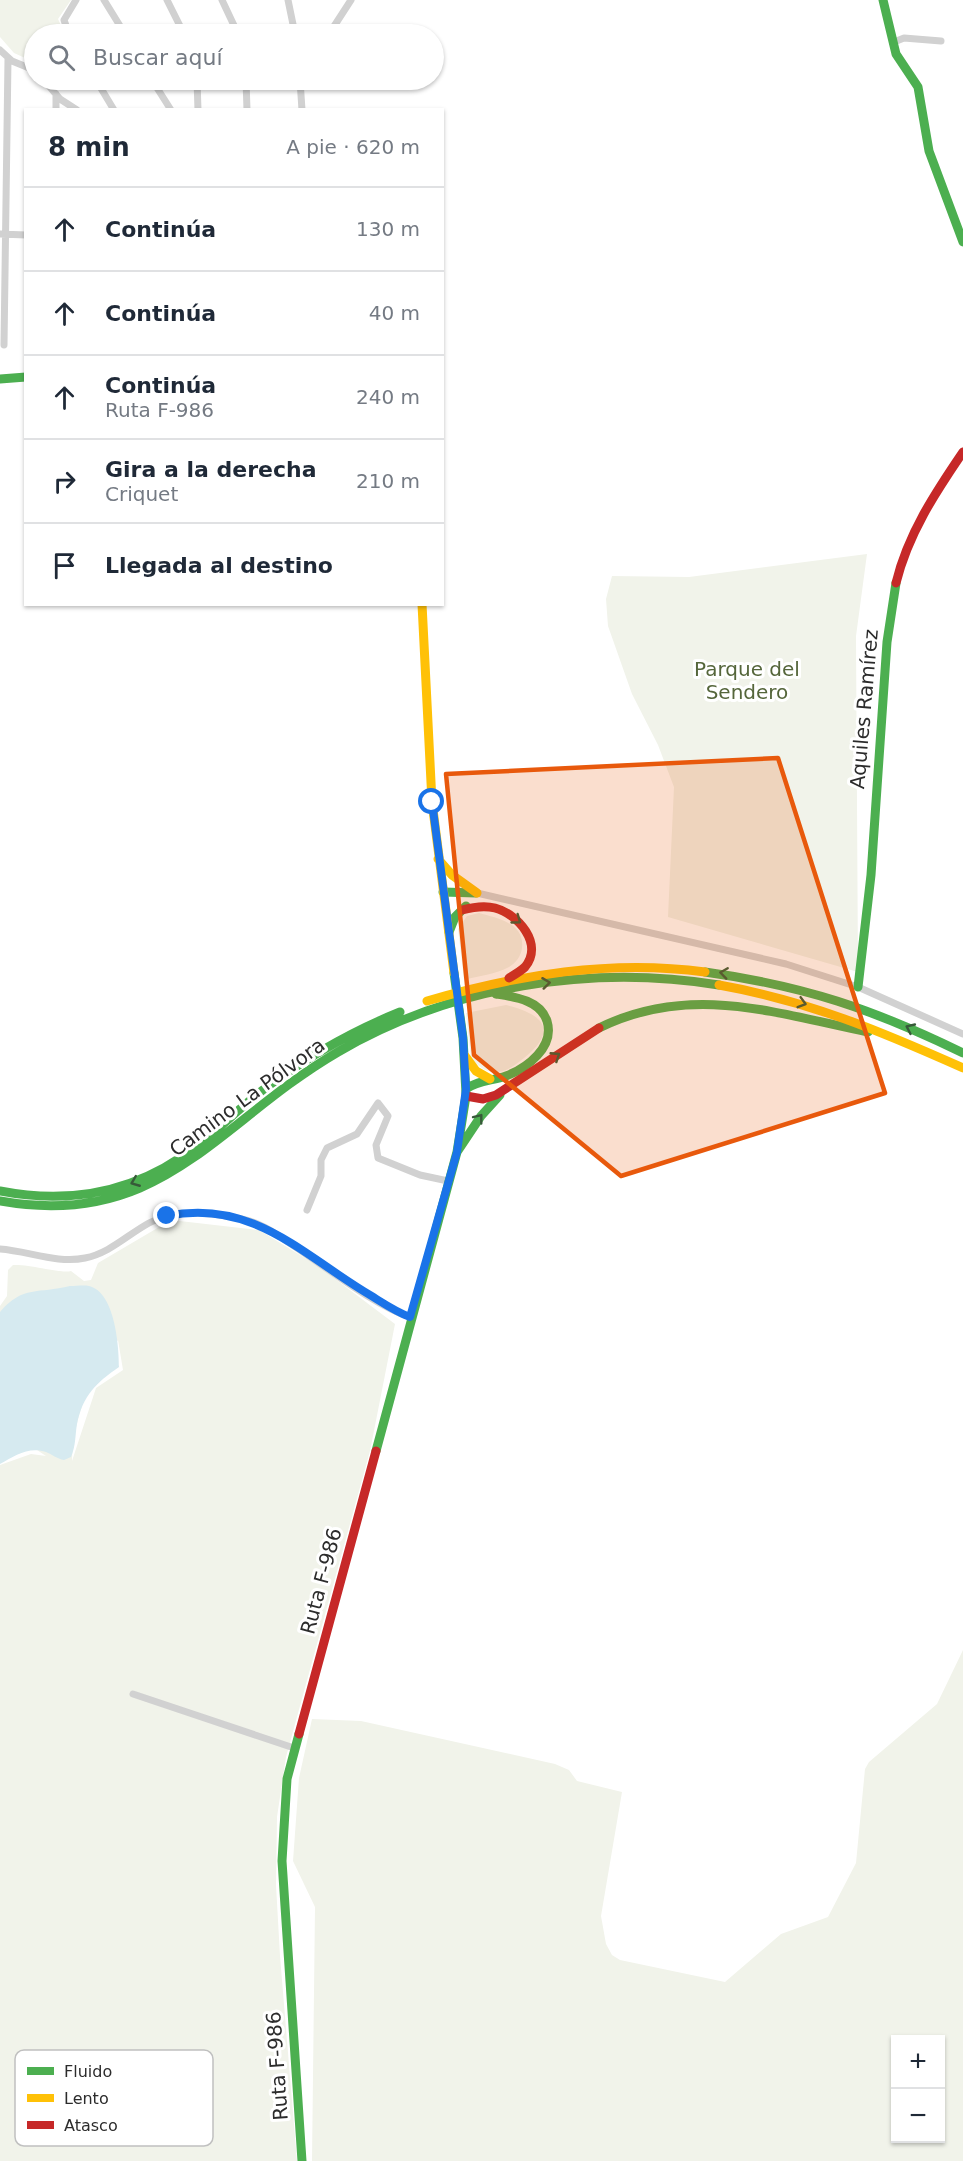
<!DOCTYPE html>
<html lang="es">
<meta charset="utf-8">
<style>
body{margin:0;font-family:"DejaVu Sans",sans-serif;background:#f6f6f7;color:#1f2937}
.controls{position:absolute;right:18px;bottom:18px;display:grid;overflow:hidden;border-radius:0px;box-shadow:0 2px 4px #0004}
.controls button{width:54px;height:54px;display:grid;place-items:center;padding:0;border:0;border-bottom:2px solid #e0e1e3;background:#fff;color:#1f2937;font:30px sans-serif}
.stop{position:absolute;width:18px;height:18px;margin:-14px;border:4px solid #1a73e8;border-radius:50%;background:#fff}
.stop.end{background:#1a73e8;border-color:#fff;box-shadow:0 2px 6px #0008}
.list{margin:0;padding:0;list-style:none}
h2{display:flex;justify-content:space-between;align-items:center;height:78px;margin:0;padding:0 24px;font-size:26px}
h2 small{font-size:20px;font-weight:400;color:#747a83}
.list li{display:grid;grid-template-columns:39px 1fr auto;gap:18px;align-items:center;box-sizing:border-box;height:84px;padding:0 24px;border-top:2px solid #e0e1e3}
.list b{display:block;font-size:22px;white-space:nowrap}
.list p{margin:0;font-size:20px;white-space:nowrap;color:#747a83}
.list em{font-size:20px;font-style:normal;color:#747a83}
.icon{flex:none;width:33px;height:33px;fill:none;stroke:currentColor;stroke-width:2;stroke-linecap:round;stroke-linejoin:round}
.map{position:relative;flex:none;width:963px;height:2161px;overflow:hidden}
.search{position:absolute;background:#fff;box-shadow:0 2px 4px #0004;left:24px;top:24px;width:420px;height:66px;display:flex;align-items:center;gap:15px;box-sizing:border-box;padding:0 21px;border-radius:33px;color:#747a83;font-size:22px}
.panel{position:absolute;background:#fff;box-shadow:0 2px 4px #0004;left:24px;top:108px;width:420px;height:498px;border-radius:0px}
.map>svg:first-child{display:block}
.green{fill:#f1f3ea;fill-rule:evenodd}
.water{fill:#d6eaf0}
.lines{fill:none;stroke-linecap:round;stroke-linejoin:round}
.street{stroke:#d1d1d1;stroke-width:7}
.fast{stroke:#4caf50;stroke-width:9}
.slow{stroke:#ffc107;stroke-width:9}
.jam{stroke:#c62828;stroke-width:9}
.oneway{stroke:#375a39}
.route{stroke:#1a73e8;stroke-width:8}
.marked{fill:#e8590c;fill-opacity:0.2;stroke:#e8590c;stroke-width:4.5;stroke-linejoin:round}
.labels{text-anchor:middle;stroke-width:6;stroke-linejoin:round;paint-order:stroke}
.park-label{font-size:20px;fill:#55663b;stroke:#fff}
.street-label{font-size:20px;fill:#2c2c2c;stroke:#fff}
.key{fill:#fff;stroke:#c0c0c0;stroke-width:1.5}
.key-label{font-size:16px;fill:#2c2c2c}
</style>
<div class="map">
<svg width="963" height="2161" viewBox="0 0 963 2161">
<rect width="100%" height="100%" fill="#fff"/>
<path class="green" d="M0 0H71L58 19 65 34H34V62L14 53 0 37Z
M867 554 856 636 858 972 668 917 674 787 658 745 632 694 608 626 606 599 612 576 689 577Z
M479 913C497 918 525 923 522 948 521 956 516 963 509 967 496 974 478 976 464 980L458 929 467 916Z
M506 1005C542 1014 560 1029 524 1058 515 1065 507 1072 495 1072 484 1072 478 1065 471 1059L466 1013Z
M171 1220 259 1230 318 1266 395 1324 370 1451 286 1757 277 1817 276 1885 280 1956 297 2161H0V1465L31 1454 46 1456 34 1448 0 1458V1306L7 1296 8 1270 13 1265C30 1264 62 1274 71 1271L84 1281 91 1280 98 1263ZM118 1340 123 1370 96 1388 72 1461C73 1418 91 1374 118 1340Z
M963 1650V2161H312L315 1907 293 1861 299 1778 312 1719 361 1721 555 1764 569 1770 577 1781 622 1792 601 1916 606 1944 612 1955 620 1960 725 1982 781 1934 828 1917 856 1863 865 1769 869 1762 937 1704ZM896 2040H940V2138H896Z"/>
<path class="water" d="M70 1286C76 1286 84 1285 89 1286 115 1292 119 1346 119 1367 96 1383 83 1395 77 1424 75 1436 76 1445 71 1457L64 1460C57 1459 52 1454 46 1452 29 1446 14 1456 0 1464V1312C23 1285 38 1294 70 1286Z"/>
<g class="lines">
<path class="street" d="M104 0 125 34
M167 0 184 34
M222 0 238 34
M288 0 295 34
M69 34 64 20 76 0
M329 34 351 0
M894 42 904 38 941 41
M0 50 12 61 34 70
M44 80 60 99 77 110
M96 80 114 110
M152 80 171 110
M197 80 198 110
M246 80 247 110
M300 80 302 110
M56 110V94
M0 234 26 235
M4 345 8 59
M477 893 786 964 858 987 963 1034
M307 1210 321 1176V1160L327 1148 357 1134 378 1103 388 1116 376 1145 378 1158 420 1175 448 1181
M0 1249C28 1251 58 1264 85 1258 110 1253 127 1235 149 1223 177 1208 212 1213 242 1219 262 1223 277 1235 294 1246 326 1267 375 1306 410 1317
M133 1694 294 1748"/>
<path class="fast" d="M883 0 896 54 918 87 929 151 963 242
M0 379 26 377
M443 892 476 893
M449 932 455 917 466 906
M705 972C805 986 873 1009 963 1053
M454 973 463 1038 466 1094
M858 987 871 875 887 642 896 583
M599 1028C690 983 775 1013 868 1032
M466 1089C478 1080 492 1081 506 1076 527 1068 555 1047 547 1021 540 1000 515 997 496 994
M457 1152 481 1116 500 1095
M0 1191C72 1205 140 1191 198 1145 222 1126 244 1104 268 1086 309 1056 353 1031 400 1012
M0 1201C162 1230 216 1123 338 1052 451 986 591 964 719 985
M376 1451 457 1152 466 1096
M299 1734 287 1779 282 1861 302 2161"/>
<path class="slow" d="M422 604 432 802 454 973
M438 859 452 875 477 893
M719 985C809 1001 880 1031 963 1068
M427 1001C517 975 611 959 705 972
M465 1056 476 1071 490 1079"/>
<path class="jam" d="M896 583C908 534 935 493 963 452
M462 910C473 907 484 905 495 908 518 914 544 944 525 967 521 971 514 975 509 978
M466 1096 483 1099 496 1095 599 1028
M299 1734 376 1451"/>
</g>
<defs><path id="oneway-chevron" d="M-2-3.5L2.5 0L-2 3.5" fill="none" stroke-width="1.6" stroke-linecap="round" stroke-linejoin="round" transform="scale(1.5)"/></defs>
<g class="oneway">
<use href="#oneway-chevron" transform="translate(517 920) rotate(36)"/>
<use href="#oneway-chevron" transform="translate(724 973) rotate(-172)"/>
<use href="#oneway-chevron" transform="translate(546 983) rotate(-7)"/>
<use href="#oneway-chevron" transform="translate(802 1003) rotate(16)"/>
<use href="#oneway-chevron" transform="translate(910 1028) rotate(-155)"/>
<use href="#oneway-chevron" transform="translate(556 1056) rotate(-33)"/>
<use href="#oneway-chevron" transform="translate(479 1118) rotate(-52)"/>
<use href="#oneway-chevron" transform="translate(135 1182) rotate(158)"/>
</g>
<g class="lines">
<path class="route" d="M167 1216C252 1198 304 1256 370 1295 383 1303 396 1312 410 1317L457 1152 466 1089 463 1038 432 802"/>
</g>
<path class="marked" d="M778 758 885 1093 621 1176 474 1055 446 774Z"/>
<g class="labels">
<g class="park-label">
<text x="747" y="676">Parque del<tspan x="747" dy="23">Sendero</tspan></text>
</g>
<g class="street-label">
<text transform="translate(864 709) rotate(-85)" y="7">Aquiles Ramírez</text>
<text transform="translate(247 1097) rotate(-36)" y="7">Camino La Pólvora</text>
<text transform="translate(321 1581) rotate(-75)" y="7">Ruta F-986</text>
<text transform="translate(277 2066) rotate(-94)" y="7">Ruta F-986</text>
</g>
</g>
<rect x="15" y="2050" width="198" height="96" rx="9" class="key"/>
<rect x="27" y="2067" width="27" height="8" fill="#4caf50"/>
<rect x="27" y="2094" width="27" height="8" fill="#ffc107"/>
<rect x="27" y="2121" width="27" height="8" fill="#c62828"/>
<g class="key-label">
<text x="64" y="2077">Fluido</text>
<text x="64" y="2104">Lento</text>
<text x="64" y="2131">Atasco</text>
</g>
</svg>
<div class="controls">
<button>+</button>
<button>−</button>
</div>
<div class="stop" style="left:432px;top:802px"></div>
<div class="stop end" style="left:167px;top:1216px"></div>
<div class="search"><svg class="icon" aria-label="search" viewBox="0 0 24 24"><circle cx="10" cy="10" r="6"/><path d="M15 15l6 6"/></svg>Buscar aquí</div>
<section class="panel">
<h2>8 min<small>A pie · 620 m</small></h2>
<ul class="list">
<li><svg class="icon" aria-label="ahead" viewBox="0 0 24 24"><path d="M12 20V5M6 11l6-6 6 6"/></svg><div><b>Continúa</b></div><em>130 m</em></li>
<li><svg class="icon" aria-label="ahead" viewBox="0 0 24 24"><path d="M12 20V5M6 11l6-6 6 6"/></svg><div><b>Continúa</b></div><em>40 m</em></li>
<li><svg class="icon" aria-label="ahead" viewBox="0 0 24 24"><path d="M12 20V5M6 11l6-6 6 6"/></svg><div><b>Continúa</b><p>Ruta F-986</p></div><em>240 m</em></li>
<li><svg class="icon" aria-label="right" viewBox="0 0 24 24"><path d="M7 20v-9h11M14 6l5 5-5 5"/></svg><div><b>Gira a la derecha</b><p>Criquet</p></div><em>210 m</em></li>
<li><svg class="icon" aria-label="arrive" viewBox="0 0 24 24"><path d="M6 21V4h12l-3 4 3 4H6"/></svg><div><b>Llegada al destino</b></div></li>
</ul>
</section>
</div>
